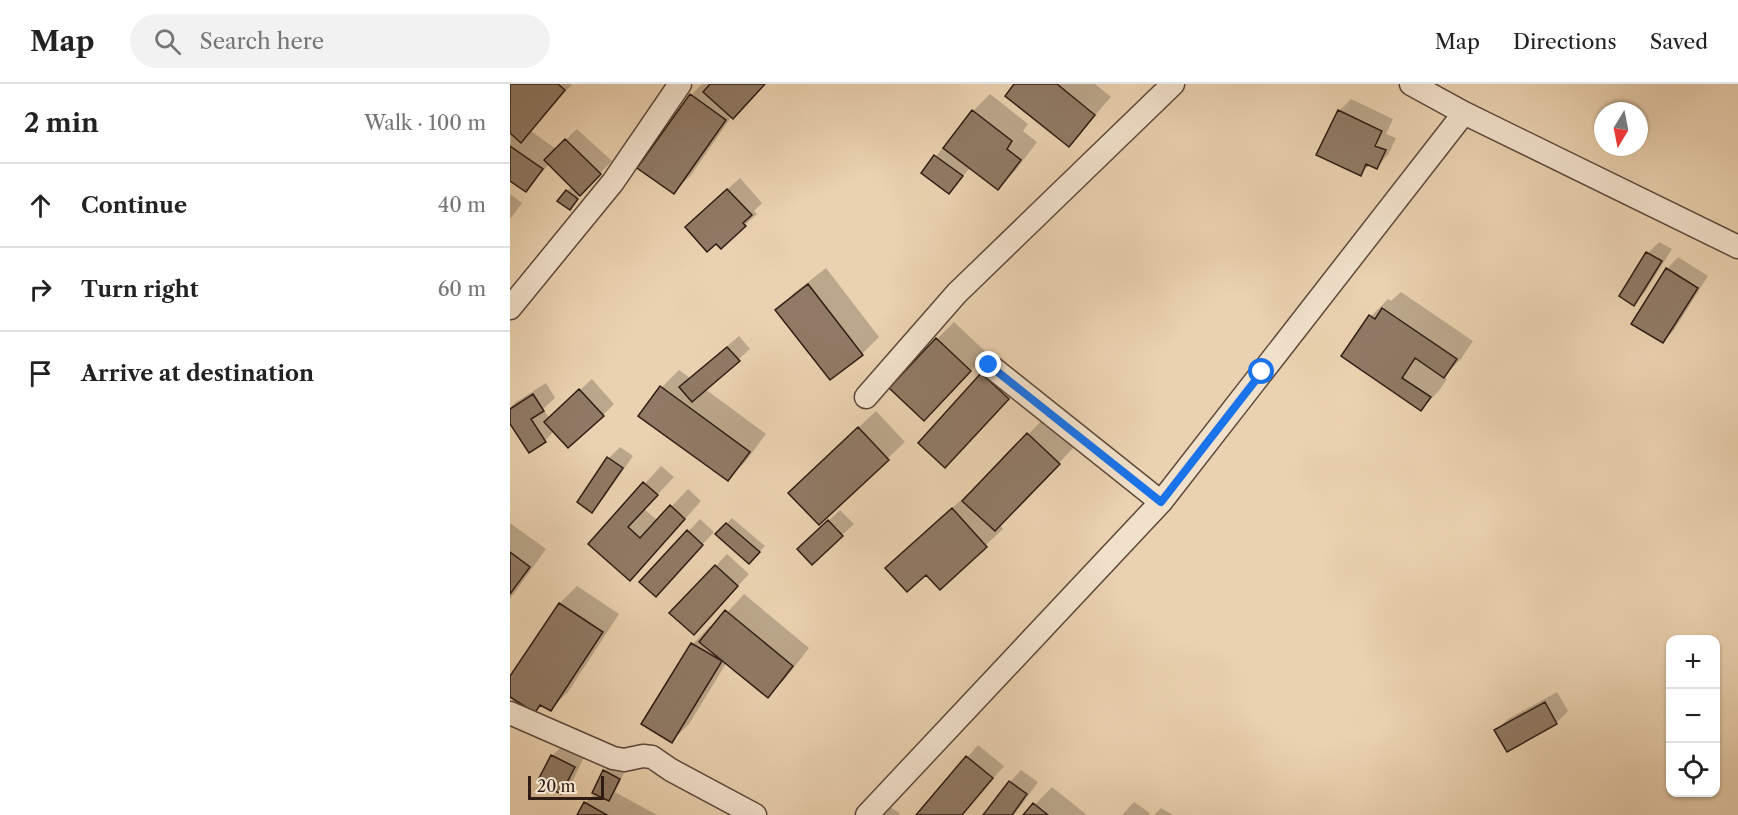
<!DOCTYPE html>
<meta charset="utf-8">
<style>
body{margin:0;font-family:"Libre Caslon Text",serif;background:#f2f2f2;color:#222}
.controls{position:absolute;right:18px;bottom:18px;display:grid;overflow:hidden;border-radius:12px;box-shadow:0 2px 4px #0004}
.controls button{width:54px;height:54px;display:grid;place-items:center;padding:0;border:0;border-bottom:2px solid #e0e0e0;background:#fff;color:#222;font:30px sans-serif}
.compass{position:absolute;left:1084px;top:18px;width:54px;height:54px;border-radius:50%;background:#fff;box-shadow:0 2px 4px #0004;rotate:190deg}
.scale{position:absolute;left:18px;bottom:15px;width:76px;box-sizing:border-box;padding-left:6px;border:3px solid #2e1c14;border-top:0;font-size:16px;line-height:21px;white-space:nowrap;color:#2e1c14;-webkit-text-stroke:4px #f1e1cb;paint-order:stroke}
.stop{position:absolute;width:18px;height:18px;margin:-14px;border:4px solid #1a73e8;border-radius:50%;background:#fff}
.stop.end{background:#1a73e8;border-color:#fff;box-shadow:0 2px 6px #0008}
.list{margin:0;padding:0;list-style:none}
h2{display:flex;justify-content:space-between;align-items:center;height:78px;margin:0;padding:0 24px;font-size:26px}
h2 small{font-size:20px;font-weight:400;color:#767676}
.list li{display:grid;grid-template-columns:39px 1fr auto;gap:18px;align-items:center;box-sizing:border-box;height:84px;padding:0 24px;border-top:2px solid #e0e0e0}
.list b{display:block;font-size:22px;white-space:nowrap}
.list em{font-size:20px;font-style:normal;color:#767676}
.icon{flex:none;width:33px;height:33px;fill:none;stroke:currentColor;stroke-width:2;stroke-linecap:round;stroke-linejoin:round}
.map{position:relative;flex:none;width:1228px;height:731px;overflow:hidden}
header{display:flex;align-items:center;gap:36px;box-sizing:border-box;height:84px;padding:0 30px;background:#fff;border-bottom:2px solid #e0e0e0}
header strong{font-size:28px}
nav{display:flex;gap:33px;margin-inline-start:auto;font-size:21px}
.search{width:420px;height:54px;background:#f2f2f2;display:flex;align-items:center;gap:15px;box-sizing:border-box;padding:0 21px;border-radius:33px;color:#767676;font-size:22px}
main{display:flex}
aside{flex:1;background:#fff}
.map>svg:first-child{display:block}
.shadow{fill:#0003}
.building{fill:#907a65;stroke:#2e1c14;stroke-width:1.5}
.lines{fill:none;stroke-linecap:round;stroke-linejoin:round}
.street-casing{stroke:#5d493b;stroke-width:25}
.street{stroke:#f1e1cb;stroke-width:22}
.route{stroke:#1a73e8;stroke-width:8}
</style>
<header>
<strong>Map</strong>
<div class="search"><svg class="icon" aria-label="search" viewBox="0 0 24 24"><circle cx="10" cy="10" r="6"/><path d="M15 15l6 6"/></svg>Search here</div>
<nav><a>Map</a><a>Directions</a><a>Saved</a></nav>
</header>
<main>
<aside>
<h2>2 min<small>Walk · 100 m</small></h2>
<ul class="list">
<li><svg class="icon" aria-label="ahead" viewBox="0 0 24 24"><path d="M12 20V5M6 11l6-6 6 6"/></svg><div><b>Continue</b></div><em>40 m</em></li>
<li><svg class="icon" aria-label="right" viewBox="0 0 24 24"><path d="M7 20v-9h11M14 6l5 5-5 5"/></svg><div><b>Turn right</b></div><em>60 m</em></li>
<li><svg class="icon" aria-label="arrive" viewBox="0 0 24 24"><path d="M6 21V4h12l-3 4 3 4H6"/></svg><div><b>Arrive at destination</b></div></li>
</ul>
</aside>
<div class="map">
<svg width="1228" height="731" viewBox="0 0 1228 731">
<rect width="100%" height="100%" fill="#ead1af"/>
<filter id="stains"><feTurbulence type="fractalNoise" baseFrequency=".00333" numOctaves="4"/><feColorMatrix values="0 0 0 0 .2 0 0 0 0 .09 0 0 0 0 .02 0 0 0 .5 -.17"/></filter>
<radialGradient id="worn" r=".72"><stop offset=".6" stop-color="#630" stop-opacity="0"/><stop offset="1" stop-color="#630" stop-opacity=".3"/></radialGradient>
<path class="shadow" d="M1 0H62L21 47 46 65 67 45 102 77 71 108 65 119 57 107 62 102 39 80 16 106 0 95Z
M192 0H255L222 32 181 91 164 108 181 11Z
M506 0H585L601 13 559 61Z
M480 10 518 40 513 47 527 58 505 87 488 104 461 83 439 108 413 88 463 27Z
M841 15 883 35 876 50 886 54 878 71 866 83 861 80 850 90 829 27Z
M230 94 252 119 244 127 247 130 211 163 188 132Z
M0 110 12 119 0 135Z
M1149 158 1162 165 1135 208 1124 220 1138 169Z
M1168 173 1198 192 1164 246 1153 258 1157 185Z
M316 184 369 253 352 270 267 226 284 209Z
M891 208 963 257 951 275 933 293 937 295 928 308 911 325 833 272 861 232 878 215 881 217Z
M444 238 477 269 432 318 427 255Z
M229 252 240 265 195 305 256 350 235 378 218 395 152 303 169 286 180 294Z
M489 273 515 297 452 365 472 290Z
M82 295 104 320 93 331 44 347 35 357 0 337V324L6 318 36 299 45 314 33 325 39 334Z
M366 327 395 358 309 439 297 392Z
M535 333 566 361 490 441 493 445 430 504 394 467 460 408 461 410Z
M110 363 123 372 93 415 81 427 99 374Z
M151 382 164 393 134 425 148 437 178 405 191 417 137 478 80 460Z
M330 426 344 440 332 451 301 453Z
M222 434 255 462 239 478 207 450Z
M190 435 204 448 157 499 131 498Z
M0 439 36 465 0 515Z
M217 470 239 490 195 537 162 529Z
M67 502 109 530 58 608 40 625 32 620 25 627 0 611V595L50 519Z
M234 510 299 564 275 595 258 612 217 578 179 640 162 657 133 640 183 560 200 542 203 544Z
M1047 608 1058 627 1046 639 997 666 986 647 998 635Z
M54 660 75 671 63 696 51 708 42 672Z
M468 661 494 682 452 731H408Z
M100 682 114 689 105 708 147 731H68L75 719 85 709 95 687Z
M511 686 528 698 504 731H475L500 698Z
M542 703 577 731H515Z
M624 718 640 729 638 731H612Z
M373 719 390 729 389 731H361Z
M651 724 663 731H644Z"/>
<path class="building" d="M0 0H48L55 6 11 59 0 49Z
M200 0H255L223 35 193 8Z
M504 0H547L585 31 559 63 495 12Z
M180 10 216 36 164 110 127 84Z
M462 26 502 57 497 65 511 76 488 106 433 64Z
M828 26 872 47 865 62 876 66 867 85 856 80 851 92 806 71Z
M55 55 91 90 70 112 34 76Z
M0 62 33 85 16 108 0 97Z
M424 71 453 92 439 110 411 89Z
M217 105 242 131 233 139 236 142 211 165 206 160 197 168 175 143Z
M56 106 68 115 60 126 47 117Z
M1136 168 1152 177 1124 222 1109 212Z
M1156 184 1188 204 1153 259 1121 240Z
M298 200 353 271 320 296 265 226Z
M872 224 947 275 934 294 905 274 892 294 921 313 911 327 831 272 859 231 865 235Z
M426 254 461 287 414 337 379 304Z
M217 263 230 277 182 318 169 303Z
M471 289 499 315 435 384 408 359Z
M150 302 240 368 218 397 128 332Z
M69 305 94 332 58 364 34 338Z
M23 310 34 327 21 335 36 358 19 369 0 340V325Z
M348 343 379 376 309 441 278 409Z
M517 349 550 380 485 447 452 417Z
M97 373 113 384 82 429 67 418Z
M133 398 148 411 118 443 130 454 160 421 175 435 120 497 78 460Z
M442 424 477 463 430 506 416 491 397 508 375 484Z
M318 436 333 452 302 481 287 465Z
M216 439 250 468 239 480 205 450Z
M177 446 193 461 146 513 129 498Z
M0 468 20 483 0 510Z
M205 481 228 502 184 551 159 529Z
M49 519 93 548 41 627 30 621 25 629 0 613V592Z
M215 526 283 582 258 614 189 558Z
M181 559 212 577 162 659 131 640Z
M1035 618 1047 640 997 668 984 646Z
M41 671 65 683 51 710 27 698Z
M456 672 483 694 452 731H406Z
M93 686 110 695 99 717 82 709Z
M499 697 517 710 502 731H473Z
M74 718 97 731H67Z
M523 719 538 731H513Z"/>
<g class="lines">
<defs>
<path id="street" d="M901 0 954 29 1228 163
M0 224 103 98 170 0
M479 281 651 418
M356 313 447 209 663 0
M0 629 103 674 114 676 133 672 142 673 161 686 245 731
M357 731 651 418 954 29"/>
</defs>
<use href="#street" class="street-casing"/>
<use href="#street" class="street"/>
</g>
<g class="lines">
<path class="route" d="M479 281 651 418 752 288"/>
</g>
<rect width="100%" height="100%" filter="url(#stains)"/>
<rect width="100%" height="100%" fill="url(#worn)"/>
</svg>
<div class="controls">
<button>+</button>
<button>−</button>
<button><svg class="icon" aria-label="locate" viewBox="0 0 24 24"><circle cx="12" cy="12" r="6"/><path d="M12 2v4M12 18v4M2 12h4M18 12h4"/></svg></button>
</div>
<svg class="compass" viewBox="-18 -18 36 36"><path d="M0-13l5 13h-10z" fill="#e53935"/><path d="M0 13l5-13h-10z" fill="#767676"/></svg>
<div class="scale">20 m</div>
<div class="stop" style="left:752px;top:288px"></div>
<div class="stop end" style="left:479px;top:281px"></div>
</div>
</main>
